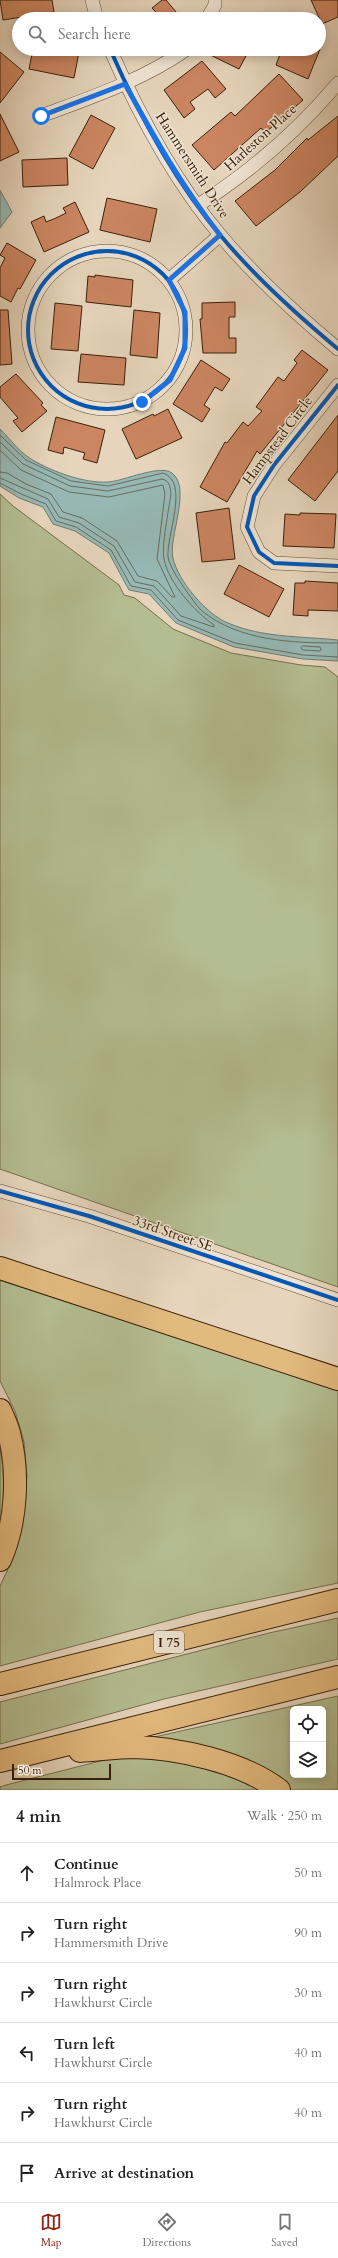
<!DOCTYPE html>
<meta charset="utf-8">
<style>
body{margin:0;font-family:Cardo,serif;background:#f6f6f6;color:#222}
.controls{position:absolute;right:12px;bottom:12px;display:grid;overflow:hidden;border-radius:6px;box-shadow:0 2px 10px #0003}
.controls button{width:36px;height:36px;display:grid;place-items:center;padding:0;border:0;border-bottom:1px solid #e0e0e0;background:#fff;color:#222;font:20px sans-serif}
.scale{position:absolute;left:12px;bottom:10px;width:99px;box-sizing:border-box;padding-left:4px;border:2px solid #3a2109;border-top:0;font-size:11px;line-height:14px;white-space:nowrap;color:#3a2109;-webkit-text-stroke:3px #efe4d3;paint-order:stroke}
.stop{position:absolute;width:12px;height:12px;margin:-9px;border:3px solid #1a73e8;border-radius:50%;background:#fff}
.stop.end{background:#1a73e8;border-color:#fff;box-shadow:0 1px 4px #0008}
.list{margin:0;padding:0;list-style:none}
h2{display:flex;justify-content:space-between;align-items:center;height:52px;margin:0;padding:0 16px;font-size:17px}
h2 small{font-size:13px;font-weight:400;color:#767676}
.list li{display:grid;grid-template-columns:26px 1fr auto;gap:12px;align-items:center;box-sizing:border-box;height:60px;padding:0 16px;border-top:1px solid #e0e0e0}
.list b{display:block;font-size:15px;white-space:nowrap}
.list p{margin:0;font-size:13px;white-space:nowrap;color:#767676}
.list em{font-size:13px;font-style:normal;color:#767676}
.icon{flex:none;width:22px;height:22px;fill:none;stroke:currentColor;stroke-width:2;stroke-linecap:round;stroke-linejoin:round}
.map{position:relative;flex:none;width:338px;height:1790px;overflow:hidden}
.search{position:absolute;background:#fff;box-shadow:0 2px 10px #0003;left:12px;right:12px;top:12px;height:44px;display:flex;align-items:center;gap:10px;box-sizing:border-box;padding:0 14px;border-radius:22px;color:#767676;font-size:15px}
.sheet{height:412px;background:#fff}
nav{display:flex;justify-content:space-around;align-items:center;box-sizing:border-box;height:56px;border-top:1px solid #e0e0e0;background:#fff;font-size:11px;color:#767676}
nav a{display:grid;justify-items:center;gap:2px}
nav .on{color:#8f2418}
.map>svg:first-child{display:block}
.green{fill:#b4bd91;stroke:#776f4d;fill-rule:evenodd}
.water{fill:#96b8b4;stroke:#717c70}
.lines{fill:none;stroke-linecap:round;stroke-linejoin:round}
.shore{stroke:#686c5e;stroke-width:1}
.building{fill:#cb8561;stroke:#3a2109}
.street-casing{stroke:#654e36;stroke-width:14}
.highway-casing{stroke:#3a2109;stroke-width:24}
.street{stroke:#efe4d3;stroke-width:13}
.highway{stroke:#e3ba7e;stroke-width:22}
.cycleway-casing{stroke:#efe4d3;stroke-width:6}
.cycleway{stroke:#0057b8;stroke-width:4}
.route{stroke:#1a73e8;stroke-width:5}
.labels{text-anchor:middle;stroke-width:3;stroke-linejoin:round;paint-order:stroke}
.shield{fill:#efe4d3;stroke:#705c46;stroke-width:1}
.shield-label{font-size:13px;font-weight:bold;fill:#3a2109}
.street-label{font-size:14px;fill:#3a2109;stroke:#efe4d3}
</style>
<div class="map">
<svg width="338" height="1790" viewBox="0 0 338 1790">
<rect width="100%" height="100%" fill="#e6d5bc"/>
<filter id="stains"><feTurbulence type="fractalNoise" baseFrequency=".005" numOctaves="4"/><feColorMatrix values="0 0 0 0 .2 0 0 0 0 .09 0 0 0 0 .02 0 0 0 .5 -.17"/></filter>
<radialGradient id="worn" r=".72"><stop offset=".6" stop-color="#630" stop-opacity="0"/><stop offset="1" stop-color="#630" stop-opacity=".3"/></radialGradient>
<path class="green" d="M0 494 13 506 119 585 124 595 135 598 173 629 231 653 301 665 325 667 338 677V1287L0 1169Z
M0 1275 338 1390V1583L200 1612 0 1666V1586L8 1569 19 1534 27 1476 24 1442 15 1411 0 1381Z
M0 1426 7 1488 0 1532Z
M338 1618V1659L164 1699 0 1744V1702L269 1633Z
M338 1696V1790H289L154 1742V1737ZM293 1709H323V1775H293Z
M116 1757C167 1758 214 1766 260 1790H0V1787L6 1785Z"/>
<path class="water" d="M0 190 12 212 0 228Z
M0 429C9 438 18 450 28 457 47 470 85 484 108 482 124 481 160 464 172 473 192 488 168 538 173 558 178 581 207 615 228 623 263 638 300 636 338 640V661L303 659 234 647 176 623 149 594 129 590 109 553 75 531 53 524 43 507 19 498 0 486Z"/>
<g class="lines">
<path class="shore" d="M0 435 26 460 71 481 108 486 163 473C190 482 166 536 168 557 170 568 181 583 187 592 192 598 196 606 202 611 239 641 292 643 338 643
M0 442 23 464 70 486 108 491 162 479C170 481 170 487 171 494 169 508 161 548 164 559 168 582 195 612 214 625V627L181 616 154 586 135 582 114 546 79 523 59 517 48 499 0 478
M0 450 21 470 69 492 109 497 163 485 165 494 157 559 175 597H172L157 581 138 576 117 541 82 518 63 512 51 494 26 484 7 473 0 472
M0 483 21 494 46 504 56 521 76 527 111 550 131 586 151 590 178 620 235 643 303 655 338 657
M303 646 320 647 321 649 320 651 303 650 301 648Z"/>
</g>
<path class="building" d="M0 0H52L54 12 3 20Z
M162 0H166L182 19H162L152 8Z
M311 0H338V17L322 24Z
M33 49H66L79 52 74 78 29 69Z
M198 49H242L240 53 246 56 239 69Z
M282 49H320L308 79 276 65Z
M0 52 24 72 0 103Z
M202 61 226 89 215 98 208 89 190 102 195 109 184 118 164 90Z
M279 74 303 100 265 133 261 128 214 170 192 145 231 112 235 116Z
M0 114 19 152 0 161Z
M91 115 115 128 93 169 69 156Z
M338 116V156L300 192 256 226 235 201 275 170 307 138 308 140Z
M67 158 68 185 23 187 22 160Z
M107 198 157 209 150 242 100 230Z
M75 202 89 232 44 252 31 222 44 216 46 222 56 218 66 213 63 208Z
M7 243 36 260 20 289 18 288 11 302 0 296V268L5 258 0 255Z
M95 275 133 280 131 307 86 302 88 276 95 277Z
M235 302V317H229V338H236V353H203L200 319H202V303Z
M55 303 82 306 78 351 51 349Z
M0 310H8L12 364 0 365Z
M134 310 160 313 157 358 130 355Z
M302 350 328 370 260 454 257 451 227 502 200 487 225 442 227 443 243 422 248 426 262 411 256 407 278 377 284 381 297 363 294 360Z
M81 354 126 358 124 385 78 382Z
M201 360 230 379 222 391 215 387 204 405 210 409 202 422 173 404Z
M16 374 43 403 41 405 47 411 22 432 13 421 18 418 0 397V387Z
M168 409 182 438 136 459 122 429 153 414 154 416Z
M338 415V471L315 501 288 480Z
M56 417 105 430 97 463 83 459 85 453 64 447 63 454 48 450Z
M229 508 235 559 202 562 196 513Z
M300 513 336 514 334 548 283 546 285 514 300 515Z
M239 565 284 589 269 617 224 594Z
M305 581 338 583V611L308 610V616L293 615 295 583H305Z"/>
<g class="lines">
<defs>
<path id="street" d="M92 0 97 19
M207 19 215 5V0
M110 49C139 115 174 181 221 236 256 278 296 314 338 349
M41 116C92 97 143 80 187 49
M197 206C250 172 298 131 338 83
M28 330a79 79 0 1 1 158 0a79 79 0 1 1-158 0Z
M169 280 220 235
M338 385 274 465 254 496 247 527 259 552 274 563 338 566
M0 1191 89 1216 338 1300"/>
<path id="highway" d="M0 1268 338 1379
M0 1410C3 1417 7 1425 9 1433 19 1472 17 1522 0 1560
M0 1684 338 1600
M80 1751C98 1750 116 1747 134 1747 179 1748 242 1762 279 1790
M0 1761 338 1677"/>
</defs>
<use href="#street" class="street-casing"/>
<use href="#highway" class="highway-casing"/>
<use href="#street" class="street"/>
<use href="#highway" class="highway"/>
<defs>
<path id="cycleway" d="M110 49C139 115 174 181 221 236 256 278 296 314 338 349
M28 330a79 79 0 1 1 158 0a79 79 0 1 1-158 0Z
M338 385 274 465 254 496 247 527 259 552 274 563 338 566
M0 1191 89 1216 338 1300"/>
</defs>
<use href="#cycleway" class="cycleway-casing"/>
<use href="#cycleway" class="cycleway"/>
</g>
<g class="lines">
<path class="route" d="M41 116 125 84C154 137 183 188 220 235L169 280 185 312V348L170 380 142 402"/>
</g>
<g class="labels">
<rect class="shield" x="154" y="1631" width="30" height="22" rx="3"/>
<g class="shield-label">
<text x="169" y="1647">I 75</text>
</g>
<g class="street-label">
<text transform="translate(260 137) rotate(-42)" y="5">Harleston Place</text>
<text transform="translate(193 165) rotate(57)" y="5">Hammersmith Drive</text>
<text transform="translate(277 440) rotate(-53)" y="5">Hampstead Circle</text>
<text transform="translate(173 1233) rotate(19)" y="5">33rd Street SE</text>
</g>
</g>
<rect width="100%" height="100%" filter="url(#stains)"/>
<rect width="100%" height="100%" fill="url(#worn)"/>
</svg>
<div class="controls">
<button><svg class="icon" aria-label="locate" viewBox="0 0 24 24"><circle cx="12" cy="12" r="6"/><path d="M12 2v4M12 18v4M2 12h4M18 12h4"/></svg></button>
<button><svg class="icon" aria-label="layers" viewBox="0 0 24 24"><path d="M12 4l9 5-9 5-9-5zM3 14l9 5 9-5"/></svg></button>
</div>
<div class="scale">50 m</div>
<div class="stop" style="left:41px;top:116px"></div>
<div class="stop end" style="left:142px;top:402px"></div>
<div class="search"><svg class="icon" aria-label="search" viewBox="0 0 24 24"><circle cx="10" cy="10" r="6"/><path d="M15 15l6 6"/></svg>Search here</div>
</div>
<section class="sheet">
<h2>4 min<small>Walk · 250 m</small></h2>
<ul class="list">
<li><svg class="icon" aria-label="ahead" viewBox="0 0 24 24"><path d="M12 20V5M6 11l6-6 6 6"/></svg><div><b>Continue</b><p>Halmrock Place</p></div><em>50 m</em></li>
<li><svg class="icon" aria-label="right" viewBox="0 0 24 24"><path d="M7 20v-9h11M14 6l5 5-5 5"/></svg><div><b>Turn right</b><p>Hammersmith Drive</p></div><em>90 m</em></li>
<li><svg class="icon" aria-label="right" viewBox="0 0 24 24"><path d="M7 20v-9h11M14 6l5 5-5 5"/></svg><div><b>Turn right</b><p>Hawkhurst Circle</p></div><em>30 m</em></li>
<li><svg class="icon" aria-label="left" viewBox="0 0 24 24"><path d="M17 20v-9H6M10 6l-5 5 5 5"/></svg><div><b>Turn left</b><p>Hawkhurst Circle</p></div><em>40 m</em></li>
<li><svg class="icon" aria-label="right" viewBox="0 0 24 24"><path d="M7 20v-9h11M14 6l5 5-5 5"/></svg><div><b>Turn right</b><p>Hawkhurst Circle</p></div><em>40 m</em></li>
<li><svg class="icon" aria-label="arrive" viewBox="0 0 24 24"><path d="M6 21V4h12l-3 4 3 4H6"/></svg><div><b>Arrive at destination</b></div></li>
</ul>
</section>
<nav>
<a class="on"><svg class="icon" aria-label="map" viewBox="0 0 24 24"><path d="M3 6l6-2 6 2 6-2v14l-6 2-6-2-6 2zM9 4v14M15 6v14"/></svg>Map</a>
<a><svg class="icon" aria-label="directions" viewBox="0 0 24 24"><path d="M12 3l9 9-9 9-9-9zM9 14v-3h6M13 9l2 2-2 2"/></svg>Directions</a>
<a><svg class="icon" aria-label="saved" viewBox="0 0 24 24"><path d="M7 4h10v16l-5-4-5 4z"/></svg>Saved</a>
</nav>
